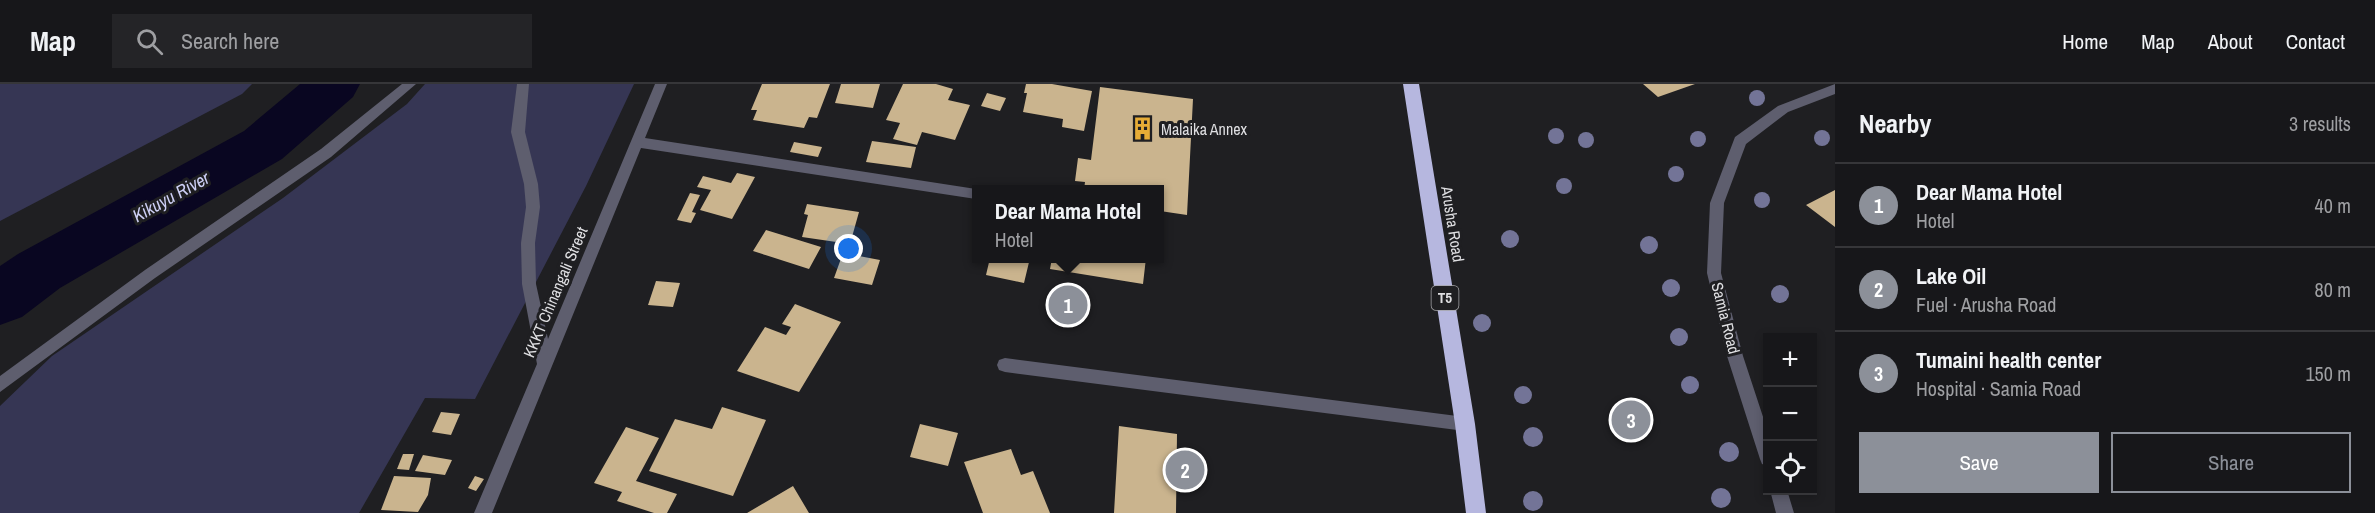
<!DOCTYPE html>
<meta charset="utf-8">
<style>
body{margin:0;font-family:"Archivo Narrow",sans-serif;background:#242427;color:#f1f3f6}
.controls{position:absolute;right:18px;bottom:18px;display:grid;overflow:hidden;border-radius:0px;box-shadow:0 3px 9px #0003}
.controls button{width:54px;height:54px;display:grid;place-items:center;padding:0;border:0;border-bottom:2px solid #363639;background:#17171a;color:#f1f3f6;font:30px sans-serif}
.you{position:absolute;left:849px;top:165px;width:21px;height:21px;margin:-15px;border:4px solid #fff;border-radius:50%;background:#1a73e8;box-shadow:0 0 0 9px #1a73e833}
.badge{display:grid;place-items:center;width:39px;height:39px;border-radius:50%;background:#8c9099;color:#fff;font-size:20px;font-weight:700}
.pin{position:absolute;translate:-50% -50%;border:3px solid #fff;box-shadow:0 2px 6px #0006}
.popup{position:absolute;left:972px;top:101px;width:192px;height:78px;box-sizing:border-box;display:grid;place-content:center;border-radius:0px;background:#17171a;filter:drop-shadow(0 2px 4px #0005);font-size:20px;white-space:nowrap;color:#9e9fa2}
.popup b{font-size:22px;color:#f1f3f6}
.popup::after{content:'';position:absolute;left:50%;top:100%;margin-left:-12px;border:12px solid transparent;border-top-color:#17171a}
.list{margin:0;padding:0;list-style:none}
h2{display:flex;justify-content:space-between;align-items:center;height:78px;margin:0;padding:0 24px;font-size:26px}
h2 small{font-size:20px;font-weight:400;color:#9e9fa2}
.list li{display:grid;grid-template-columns:39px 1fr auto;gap:18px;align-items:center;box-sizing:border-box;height:84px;padding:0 24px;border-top:2px solid #363639}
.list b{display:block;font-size:22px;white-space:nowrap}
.list p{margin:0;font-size:20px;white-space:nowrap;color:#9e9fa2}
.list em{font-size:20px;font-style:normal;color:#9e9fa2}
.actions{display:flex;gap:12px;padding:18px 24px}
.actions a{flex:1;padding:14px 0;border:2px solid #8c9099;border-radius:0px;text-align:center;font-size:21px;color:#8c9099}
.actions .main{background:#8c9099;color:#fff}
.icon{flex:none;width:33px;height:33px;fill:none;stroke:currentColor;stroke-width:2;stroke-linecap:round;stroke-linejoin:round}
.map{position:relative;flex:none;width:1835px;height:429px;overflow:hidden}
header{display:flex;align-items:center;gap:36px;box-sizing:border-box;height:84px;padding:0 30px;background:#17171a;border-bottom:2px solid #363639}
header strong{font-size:28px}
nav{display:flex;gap:33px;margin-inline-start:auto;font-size:21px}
.search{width:420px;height:54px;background:#242427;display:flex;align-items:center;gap:15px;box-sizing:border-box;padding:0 21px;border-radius:0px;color:#9e9fa2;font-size:22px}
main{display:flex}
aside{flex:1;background:#17171a}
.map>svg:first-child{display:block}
.green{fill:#363654}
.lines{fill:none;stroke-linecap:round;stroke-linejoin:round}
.river{fill:#090621;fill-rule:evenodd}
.building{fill:#cab48e}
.minor{fill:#5e5e6e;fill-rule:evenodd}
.highway{fill:#b6b7df;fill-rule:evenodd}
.tree{fill:#737497}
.labels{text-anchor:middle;stroke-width:6;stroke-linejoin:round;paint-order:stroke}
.shield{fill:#1f1f22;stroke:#a5a5a8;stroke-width:1.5}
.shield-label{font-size:15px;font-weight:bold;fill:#dfdfe2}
.poi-label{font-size:16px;fill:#dfdfe2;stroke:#1f1f22;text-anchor:start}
.street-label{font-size:16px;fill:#dfdfe2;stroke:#1f1f22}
.water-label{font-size:18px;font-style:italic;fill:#ced0f5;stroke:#1f1f22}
</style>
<header>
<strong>Map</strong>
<div class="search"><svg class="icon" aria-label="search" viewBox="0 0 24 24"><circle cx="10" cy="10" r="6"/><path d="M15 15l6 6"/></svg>Search here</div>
<nav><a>Home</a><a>Map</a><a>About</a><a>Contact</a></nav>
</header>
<main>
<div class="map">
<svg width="1835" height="429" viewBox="0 0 1835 429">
<rect width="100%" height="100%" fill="#1f1f22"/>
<path class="green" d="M0 0H252L242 10 0 137Z
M425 0H634L586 102 475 315 425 314 359 429H0V322L52 272 283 114 407 20Z"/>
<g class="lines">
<path class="river" d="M300 0H360L353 13 282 75 60 204 22 233 0 241V182L18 170 244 47Z"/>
</g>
<path class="building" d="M762 0H830L817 34 809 33 804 44 753 36 757 26H751Z
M841 0H880L873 24 835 19Z
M903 0H936L953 5 948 16 970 21 955 56 922 48 917 61 893 55 900 39 886 36Z
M1026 0H1052L1092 7 1084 47 1062 43 1063 35 1023 28 1027 9H1024Z
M1643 0H1695L1658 13Z
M1100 3 1193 15 1187 131 1160 127V106H1084L1085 98 1075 97 1078 74 1091 76Z
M987 9 1006 14 1000 27 981 22Z
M872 57 916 63 911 84 866 78Z
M794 58 822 63 818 73 790 68Z
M737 89 755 93 732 135 700 126 711 106 697 103 703 92 731 99Z
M1835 106V143L1806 121Z
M690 109 700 111 692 128 696 129 691 139 677 136Z
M807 120 859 128 850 160 802 153 808 131 804 130Z
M766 146 821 163 809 185 753 167Z
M843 169 880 176 872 201 834 194Z
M990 174H1030L1024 199 986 191Z
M1052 174H1146L1143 200 1050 185Z
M656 197 680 199 673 223 648 221Z
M795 220 841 238 799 308 737 287 765 243 786 251 791 243 782 240Z
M722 323 766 336 733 412 649 387 675 335 712 345Z
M441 328 460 330 451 351 432 348Z
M920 340 958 349 948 382 910 373Z
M1119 342 1177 350 1176 429H1114Z
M626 343 659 354 636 397 677 410 667 429H654L617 417 622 408 594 399Z
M1011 365 1021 391 1033 387 1050 429H983L964 378Z
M403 370H414L409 386 397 385Z
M423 371 452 376 445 391 415 387Z
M394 392 431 394 428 411 418 428 381 426Z
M475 392 484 395 476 407 468 404Z
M793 402 809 429H747Z"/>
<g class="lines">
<path class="minor" d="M402 0H416L331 73 155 194 0 308V292L145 186 321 65Z
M517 0H529L525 48 538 100 540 123 535 159 536 200 548 255 655 0H667L645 54 976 105 979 106H976V115L641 64 492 429H474L537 280 522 200 521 159 526 123 524 100 511 48Z
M1835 0V10L1788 28 1746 60 1724 119 1721 189 1743 272 1768 348V382L1762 380 1760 375 1727 272 1707 189 1710 119 1735 53 1778 22Z
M1005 274 1465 333 1471 335 1473 340 1471 345 1465 347 1005 288 999 286 997 281 999 276Z
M1770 406H1787L1794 429H1776Z"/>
<path class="highway" d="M1403 0H1419L1475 340 1486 429H1466L1455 340Z"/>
</g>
<g class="tree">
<circle cx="1757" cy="14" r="8"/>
<circle cx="1556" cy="52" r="8"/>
<circle cx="1822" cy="54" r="8"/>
<circle cx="1698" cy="55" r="8"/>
<circle cx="1586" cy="56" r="8"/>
<circle cx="1676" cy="90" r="8"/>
<circle cx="1564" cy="102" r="8"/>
<circle cx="1762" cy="116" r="8"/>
<circle cx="1510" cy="155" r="9"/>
<circle cx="1649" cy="161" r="9"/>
<circle cx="1671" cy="204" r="9"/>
<circle cx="1780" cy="210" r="9"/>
<circle cx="1482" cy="239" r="9"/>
<circle cx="1679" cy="253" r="9"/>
<circle cx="1690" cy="301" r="9"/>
<circle cx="1523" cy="311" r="9"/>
<circle cx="1533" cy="353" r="10"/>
<circle cx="1729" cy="368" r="10"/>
<circle cx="1721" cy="414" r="10"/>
<circle cx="1533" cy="417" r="10"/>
</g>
<defs>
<symbol id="building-bare" viewBox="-9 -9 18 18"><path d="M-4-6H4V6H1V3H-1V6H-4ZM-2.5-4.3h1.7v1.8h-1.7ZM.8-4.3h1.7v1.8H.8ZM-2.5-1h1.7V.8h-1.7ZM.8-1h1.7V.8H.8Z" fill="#e6ac36" stroke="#1f1f22" stroke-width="2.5" paint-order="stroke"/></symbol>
</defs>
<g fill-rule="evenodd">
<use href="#building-bare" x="1126" y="28" width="33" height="33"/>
</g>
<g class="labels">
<rect class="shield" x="1431.5" y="202" width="27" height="24" rx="4.5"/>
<g class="shield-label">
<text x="1445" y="219">T5</text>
</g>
<g class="poi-label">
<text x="1161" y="51">Malaika Annex</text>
</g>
<g class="street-label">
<text transform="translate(1453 140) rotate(81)" y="6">Arusha Road</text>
<text transform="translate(555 208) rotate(-67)" y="6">KKKT Chinangali Street</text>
<text transform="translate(1726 234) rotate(76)" y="6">Samia Road</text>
</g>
<g class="water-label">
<text transform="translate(171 113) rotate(-29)" y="6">Kikuyu River</text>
</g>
</g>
</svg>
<div class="controls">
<button>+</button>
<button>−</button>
<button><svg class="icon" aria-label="locate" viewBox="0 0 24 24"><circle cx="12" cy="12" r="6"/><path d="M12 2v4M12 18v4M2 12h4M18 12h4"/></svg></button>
</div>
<div class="you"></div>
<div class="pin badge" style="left:1068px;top:221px">1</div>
<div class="popup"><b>Dear Mama Hotel</b>Hotel</div>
<div class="pin badge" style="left:1185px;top:386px">2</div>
<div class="pin badge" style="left:1631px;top:336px">3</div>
</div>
<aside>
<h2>Nearby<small>3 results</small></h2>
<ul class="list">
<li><span class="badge">1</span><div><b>Dear Mama Hotel</b><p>Hotel</p></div><em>40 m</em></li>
<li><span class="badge">2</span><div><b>Lake Oil</b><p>Fuel · Arusha Road</p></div><em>80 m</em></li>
<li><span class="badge">3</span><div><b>Tumaini health center</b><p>Hospital · Samia Road</p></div><em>150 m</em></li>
</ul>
<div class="actions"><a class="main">Save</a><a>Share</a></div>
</aside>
</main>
